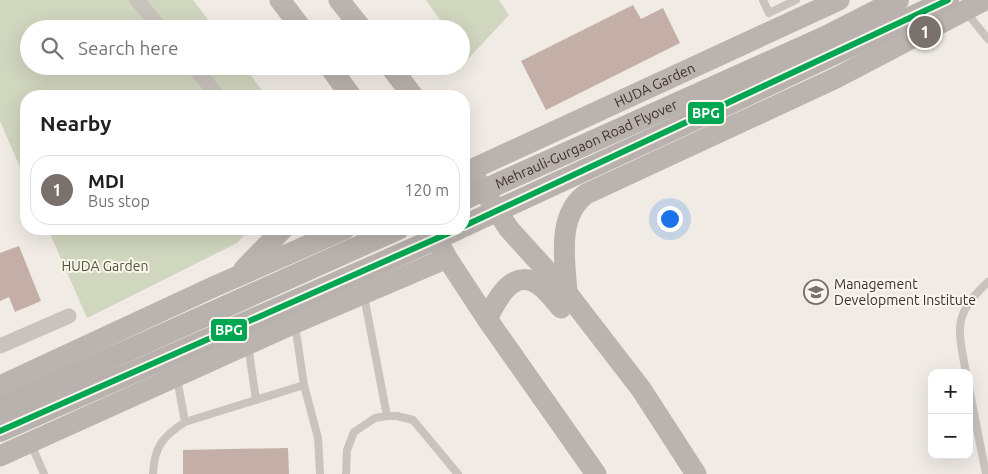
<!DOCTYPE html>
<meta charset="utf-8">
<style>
body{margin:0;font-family:Ubuntu,sans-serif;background:#f6f6f6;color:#202124}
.controls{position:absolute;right:15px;bottom:15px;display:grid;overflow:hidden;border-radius:10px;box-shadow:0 5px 20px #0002}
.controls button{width:45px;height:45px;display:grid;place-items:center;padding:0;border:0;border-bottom:1px solid #e0e0e0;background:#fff;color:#202124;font:25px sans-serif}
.you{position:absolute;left:669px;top:218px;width:18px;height:18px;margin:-12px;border:4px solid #fff;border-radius:50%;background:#1a73e8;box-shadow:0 0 0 8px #1a73e833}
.badge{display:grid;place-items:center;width:32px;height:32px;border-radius:50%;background:#7a716c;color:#fff;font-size:16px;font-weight:700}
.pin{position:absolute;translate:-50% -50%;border:2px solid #fff;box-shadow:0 1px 5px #0006}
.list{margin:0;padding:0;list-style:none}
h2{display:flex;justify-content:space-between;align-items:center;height:65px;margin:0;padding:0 20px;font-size:21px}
h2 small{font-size:16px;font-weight:400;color:#757577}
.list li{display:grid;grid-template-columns:32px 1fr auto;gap:15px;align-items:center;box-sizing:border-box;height:70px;margin:0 10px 10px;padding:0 10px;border:1px solid #e0e0e0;border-radius:20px}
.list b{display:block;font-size:19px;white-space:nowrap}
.list p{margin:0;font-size:16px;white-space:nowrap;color:#757577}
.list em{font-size:16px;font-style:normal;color:#757577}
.icon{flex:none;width:28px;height:28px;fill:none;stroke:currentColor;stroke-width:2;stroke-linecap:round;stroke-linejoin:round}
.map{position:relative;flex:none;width:988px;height:474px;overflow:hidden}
.search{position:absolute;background:#fff;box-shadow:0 5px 20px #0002;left:20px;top:20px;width:450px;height:55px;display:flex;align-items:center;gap:12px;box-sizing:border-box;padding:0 18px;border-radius:28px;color:#757577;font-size:19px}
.panel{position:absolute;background:#fff;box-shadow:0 5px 20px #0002;left:20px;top:90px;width:450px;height:145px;border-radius:20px}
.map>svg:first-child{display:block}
.green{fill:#d1d6bf}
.building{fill:#c3afa7}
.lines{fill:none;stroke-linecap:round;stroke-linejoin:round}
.lane{stroke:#c9c3be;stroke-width:8}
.street{stroke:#c9c3be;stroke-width:15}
.secondary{stroke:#bab3ae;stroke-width:21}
.primary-bridge{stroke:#b8b1ad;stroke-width:22}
.bus-1-casing{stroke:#fbf5ee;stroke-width:10}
.bus-1{stroke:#00a651;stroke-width:6}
.labels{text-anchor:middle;stroke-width:4;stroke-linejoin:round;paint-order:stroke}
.street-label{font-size:14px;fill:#3b302b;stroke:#fbf5ee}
.park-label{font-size:14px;fill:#4a5a2e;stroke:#fbf5ee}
.poi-label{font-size:14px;fill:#3b302b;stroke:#fbf5ee;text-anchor:start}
.line-badge{stroke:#fbf5ee;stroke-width:2}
.badge-label{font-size:14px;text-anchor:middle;font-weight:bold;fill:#fff}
</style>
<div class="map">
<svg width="988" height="474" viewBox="0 0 988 474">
<rect width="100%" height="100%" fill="#f0ebe5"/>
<path class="green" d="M0 0H193L215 29H29V66H244L266 96H26V181L0 121Z
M426 0H499L509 15 467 60 461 51V29H446Z
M48 229H250L237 243 87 318Z"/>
<path class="building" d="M633 5 641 19 663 8 680 43 546 110 521 61Z
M19 246 41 301 15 312 9 297 0 301V253Z
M288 448 289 474H183V450Z"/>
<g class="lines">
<path class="lane" d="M763 0 769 13 796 0
M966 12 988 39
M364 296 387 416
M295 325 304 385 318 438 320 474
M248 345 256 400
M966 373C958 328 952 315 988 282
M177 378 185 422
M969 388 986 474
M31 444 44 474
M153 474C154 447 163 436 185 422L304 385
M346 474 347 450 354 432 375 418 387 416H397L413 420 458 474"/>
<path class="street" d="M137 0 161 29
M193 66 218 96
M0 346 69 316"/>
<g class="secondary">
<path d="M280 0 302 29"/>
<path d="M339 0 362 29"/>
<path d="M329 66 351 96"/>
<path d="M390 66 413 96"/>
<path id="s1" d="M464 173 839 0"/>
<path d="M474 176 509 229 567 293 641 389 696 474"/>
<path d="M440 245 447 258 487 319 596 474"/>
<path d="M244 269 283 229"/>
<path d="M567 293C565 261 556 216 586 194L836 78 985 0"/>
<path d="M487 319C498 297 514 265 542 287 549 293 555 301 561 308"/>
<path d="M0 386 211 288 345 229"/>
<path d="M0 456 295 323 447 258"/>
</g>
<g class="primary-bridge">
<path id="s2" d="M464 199 825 37 898 0"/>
<path d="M464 226 717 109 948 0"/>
<path d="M0 408 398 229"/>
<path d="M0 431 458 229"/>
</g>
<defs>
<path id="bus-1" d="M464 226 948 0
M0 431 458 229"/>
</defs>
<use href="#bus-1" class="bus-1-casing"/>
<use href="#bus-1" class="bus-1"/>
</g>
<defs>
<symbol id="university-ring" viewBox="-11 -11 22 22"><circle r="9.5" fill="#fbf5ee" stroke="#7a716c" stroke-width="1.5"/><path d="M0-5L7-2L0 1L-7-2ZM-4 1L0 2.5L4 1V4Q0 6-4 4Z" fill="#7a716c"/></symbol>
</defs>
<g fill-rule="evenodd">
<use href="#university-ring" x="802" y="278" width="28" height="28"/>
</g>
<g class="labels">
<g class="street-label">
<text dy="5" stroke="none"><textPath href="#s1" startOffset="210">HUDA Garden</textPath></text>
<text dy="5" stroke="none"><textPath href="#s2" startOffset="134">Mehrauli-Gurgaon Road Flyover</textPath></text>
</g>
<g class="park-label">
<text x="105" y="271">HUDA Garden</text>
</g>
<g class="poi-label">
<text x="834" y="289">Management<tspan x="834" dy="16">Development Institute</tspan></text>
</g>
</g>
<g class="line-badge">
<rect x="687" y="101" width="38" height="24" rx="5" fill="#00a651"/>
<rect x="210" y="318" width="38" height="24" rx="5" fill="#00a651"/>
</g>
<g class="badge-label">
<text x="706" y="118">BPG</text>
<text x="229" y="335">BPG</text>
</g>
</svg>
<div class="controls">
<button>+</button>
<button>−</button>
</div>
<div class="you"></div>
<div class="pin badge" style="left:925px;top:32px">1</div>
<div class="search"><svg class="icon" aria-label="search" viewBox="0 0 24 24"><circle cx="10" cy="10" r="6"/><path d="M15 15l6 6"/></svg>Search here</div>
<section class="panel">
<h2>Nearby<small></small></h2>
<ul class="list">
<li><span class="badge">1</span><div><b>MDI</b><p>Bus stop</p></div><em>120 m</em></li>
</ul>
</section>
</div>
